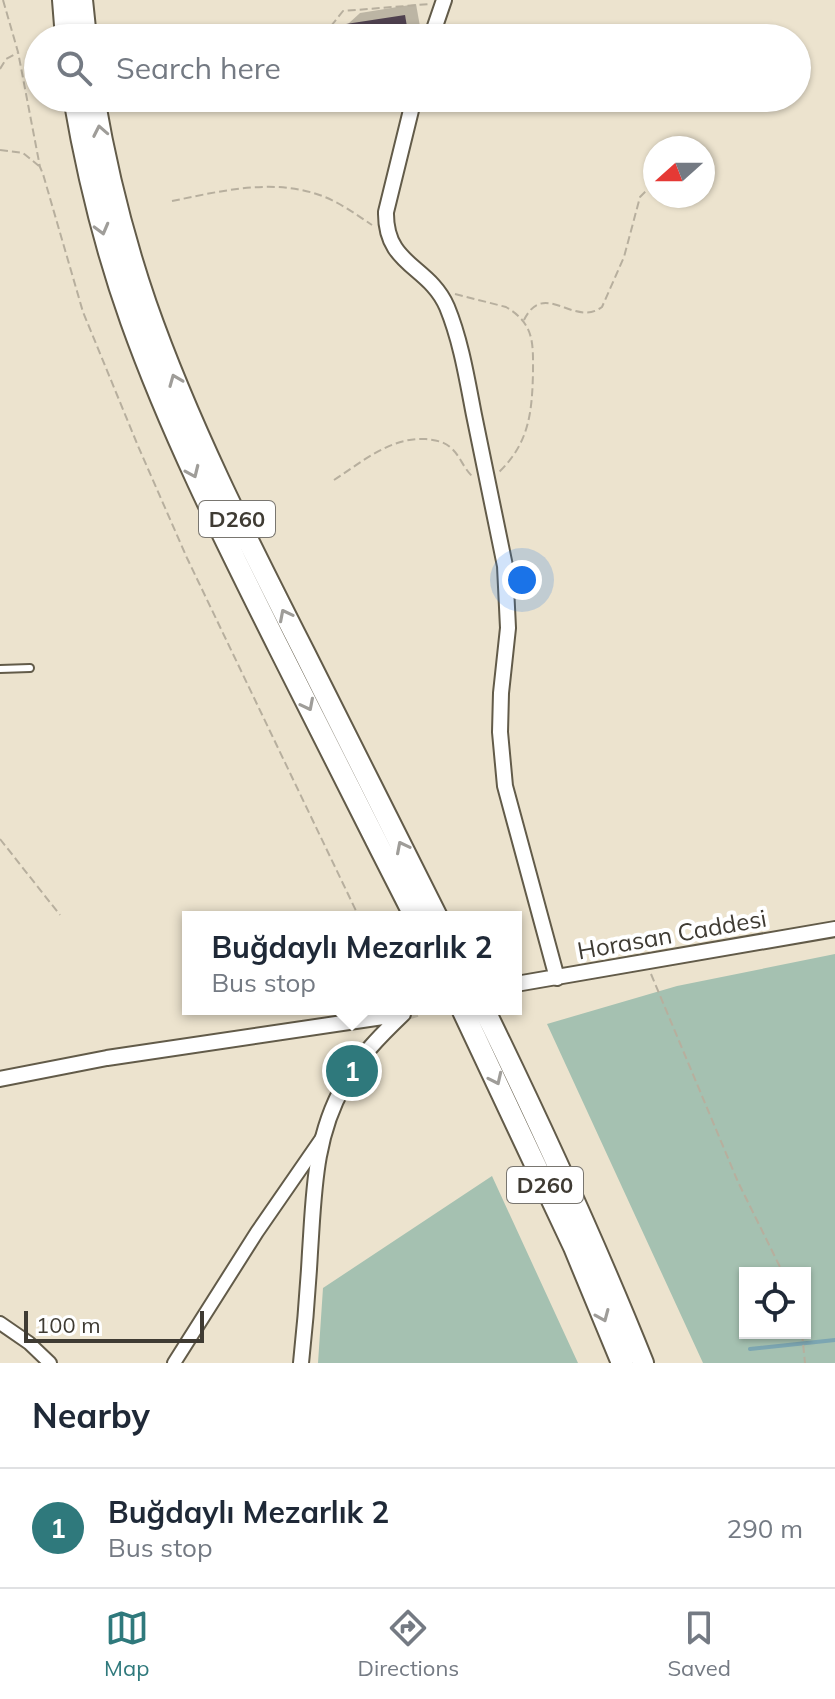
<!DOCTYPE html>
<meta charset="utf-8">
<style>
body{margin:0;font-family:Mulish,sans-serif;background:#f6f6f7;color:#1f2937}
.controls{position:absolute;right:24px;bottom:24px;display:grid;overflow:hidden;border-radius:0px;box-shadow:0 2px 6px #0004}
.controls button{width:72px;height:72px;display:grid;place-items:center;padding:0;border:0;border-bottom:2px solid #e0e1e3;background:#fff;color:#1f2937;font:40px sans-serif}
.compass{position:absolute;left:643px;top:136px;width:72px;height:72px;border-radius:50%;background:#fff;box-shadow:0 2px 6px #0004;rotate:249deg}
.scale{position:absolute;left:24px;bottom:20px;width:180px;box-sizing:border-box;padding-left:8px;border:4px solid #3f3b33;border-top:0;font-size:22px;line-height:28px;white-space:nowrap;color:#3f3b33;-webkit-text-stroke:6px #fff;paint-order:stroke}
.you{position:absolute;left:522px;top:580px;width:28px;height:28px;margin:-20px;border:6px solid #fff;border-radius:50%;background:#1a73e8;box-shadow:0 0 0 12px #1a73e833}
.badge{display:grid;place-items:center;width:52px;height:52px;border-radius:50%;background:#2f797c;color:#fff;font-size:26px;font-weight:700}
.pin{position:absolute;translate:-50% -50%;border:4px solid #fff;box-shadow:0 2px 8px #0006}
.popup{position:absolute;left:182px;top:911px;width:340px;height:104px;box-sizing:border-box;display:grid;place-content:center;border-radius:0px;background:#fff;filter:drop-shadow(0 2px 6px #0005);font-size:26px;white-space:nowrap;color:#747a83}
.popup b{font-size:30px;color:#1f2937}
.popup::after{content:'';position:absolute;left:50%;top:100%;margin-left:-16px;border:16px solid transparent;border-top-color:#fff}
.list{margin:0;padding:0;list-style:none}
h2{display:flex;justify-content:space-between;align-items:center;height:104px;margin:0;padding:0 32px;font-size:34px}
h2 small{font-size:26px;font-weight:400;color:#747a83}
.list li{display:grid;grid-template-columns:52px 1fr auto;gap:24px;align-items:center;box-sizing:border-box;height:120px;padding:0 32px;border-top:2px solid #e0e1e3}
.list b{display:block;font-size:30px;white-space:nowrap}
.list p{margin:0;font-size:26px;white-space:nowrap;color:#747a83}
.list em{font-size:26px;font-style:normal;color:#747a83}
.icon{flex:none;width:44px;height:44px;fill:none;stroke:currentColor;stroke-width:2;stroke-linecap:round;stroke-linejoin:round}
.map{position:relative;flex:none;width:835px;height:1363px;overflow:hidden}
.search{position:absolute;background:#fff;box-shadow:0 2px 6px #0004;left:24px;right:24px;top:24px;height:88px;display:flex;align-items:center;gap:20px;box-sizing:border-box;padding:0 28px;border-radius:44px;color:#747a83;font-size:30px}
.sheet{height:224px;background:#fff}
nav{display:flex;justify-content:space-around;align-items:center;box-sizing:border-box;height:112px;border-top:2px solid #e0e1e3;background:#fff;font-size:22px;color:#747a83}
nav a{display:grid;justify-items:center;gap:4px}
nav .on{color:#2f797c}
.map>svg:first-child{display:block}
.green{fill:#a5c1b1;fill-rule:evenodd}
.shadow{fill:#0003}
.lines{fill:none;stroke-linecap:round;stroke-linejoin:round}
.stream{stroke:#7ca6b2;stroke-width:4}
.building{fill:#4f414f}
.tertiary-tunnel{stroke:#c9c1af;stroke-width:14;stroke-dasharray:14 7;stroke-linecap:butt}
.service-casing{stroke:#625b49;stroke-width:10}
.minor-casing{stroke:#625b49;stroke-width:16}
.tertiary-casing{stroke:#625b49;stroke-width:18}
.trunk-casing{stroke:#625b49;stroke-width:24}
.path{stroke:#b7af9e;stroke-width:2;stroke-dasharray:8 4;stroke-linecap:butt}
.service{stroke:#fff;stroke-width:6}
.minor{stroke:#fff;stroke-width:12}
.tertiary{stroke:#fff;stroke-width:14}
.trunk{stroke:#fff;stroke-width:20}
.oneway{stroke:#9f9d99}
.labels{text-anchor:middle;stroke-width:8;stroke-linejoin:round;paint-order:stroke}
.shield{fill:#fff;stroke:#797670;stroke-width:2}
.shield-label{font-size:22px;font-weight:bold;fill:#3f3b33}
.street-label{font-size:24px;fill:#3f3b33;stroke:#fff}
</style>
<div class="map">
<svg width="835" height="1363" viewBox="0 0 835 1363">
<rect width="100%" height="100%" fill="#ece3ce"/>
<path class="green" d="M835 954V1363H703L547 1024 677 986ZM745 1273H805V1333H745Z
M492 1176 578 1363H318L323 1288Z"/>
<path class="shadow" d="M416 4 421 32 415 38H351L348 24 360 13Z"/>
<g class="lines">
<path class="stream" d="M750 1349 835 1340"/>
</g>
<path class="building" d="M405 15 409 38H349L346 24Z"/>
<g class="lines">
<path class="tertiary-tunnel" d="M403 1014 420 1009"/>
<defs>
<path id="service" d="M0 669 30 668"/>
<path id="minor" d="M0 1323 29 1343 50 1363
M174 1363 257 1232 322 1138"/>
<path id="tertiary" d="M431 38 444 0
M414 98 386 212C385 266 429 265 447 307 461 341 467 379 474 415 484 465 495 515 505 566L508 628 501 693 500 732 505 786 557 978
M516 984 835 929
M0 1079 107 1058 403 1014
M301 1363C305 1326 308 1289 310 1252 314 1194 314 1137 344 1085 359 1057 380 1036 403 1014"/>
<path id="trunk" d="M63 0 66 38
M82 0 86 38
M74 98C87 174 105 248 131 321 171 433 225 540 278 646 324 737 369 827 415 917
M94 98C106 168 123 237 146 304 188 424 246 538 304 652 348 740 393 829 437 917
M462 1009 574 1247 622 1363
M484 1009C541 1126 595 1243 643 1363"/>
</defs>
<use href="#service" class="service-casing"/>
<use href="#minor" class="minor-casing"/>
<use href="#tertiary" class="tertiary-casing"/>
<use href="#trunk" class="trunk-casing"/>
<path class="path" d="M3 0 18 52 40 167 43 174 83 312 138 446 187 558 359 917
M330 38 331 26 343 11 430 4
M0 69 6 59 17 53
M0 150 23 153 39 166
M669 196 685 202
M172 201C222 191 275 177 325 197 342 204 357 215 372 225
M455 294 506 307C535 324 533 344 533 373 532 413 529 443 499 472
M524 320C544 279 574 328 602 307L624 257 640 197 646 191H655
M334 480C362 462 390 437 426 439 434 440 443 441 450 447 460 455 463 468 473 477
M0 839 60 915
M651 974 738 1182 783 1273
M802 1333 805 1363"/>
<use href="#service" class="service"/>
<use href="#minor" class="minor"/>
<use href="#tertiary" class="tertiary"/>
<use href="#trunk" class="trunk"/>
</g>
<defs><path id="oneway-chevron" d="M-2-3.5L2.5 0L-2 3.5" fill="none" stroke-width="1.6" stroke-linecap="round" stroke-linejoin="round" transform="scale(2)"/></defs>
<g class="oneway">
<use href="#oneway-chevron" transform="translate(100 131) rotate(-101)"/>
<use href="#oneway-chevron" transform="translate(102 229) rotate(75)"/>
<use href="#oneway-chevron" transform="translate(175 380) rotate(-112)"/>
<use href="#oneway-chevron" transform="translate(193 472) rotate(66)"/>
<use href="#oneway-chevron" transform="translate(285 615) rotate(-117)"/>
<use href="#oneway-chevron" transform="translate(308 705) rotate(63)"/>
<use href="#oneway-chevron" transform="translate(402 847) rotate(-117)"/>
<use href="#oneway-chevron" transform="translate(496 1079) rotate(65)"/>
<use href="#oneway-chevron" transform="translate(603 1316) rotate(67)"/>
</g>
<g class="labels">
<g class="shield">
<rect x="199" y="501" width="76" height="36" rx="6"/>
<rect x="507" y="1167" width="76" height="36" rx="6"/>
</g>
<g class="shield-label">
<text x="237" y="527">D260</text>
<text x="545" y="1193">D260</text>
</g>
<g class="street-label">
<text transform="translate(672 935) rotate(-10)" y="8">Horasan Caddesi</text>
</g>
</g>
</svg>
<div class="controls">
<button><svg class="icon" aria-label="locate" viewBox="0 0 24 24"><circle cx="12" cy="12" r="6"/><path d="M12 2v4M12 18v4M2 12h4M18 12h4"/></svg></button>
</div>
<svg class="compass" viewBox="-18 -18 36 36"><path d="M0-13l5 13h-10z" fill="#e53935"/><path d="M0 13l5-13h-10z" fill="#747a83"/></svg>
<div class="scale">100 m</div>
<div class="you"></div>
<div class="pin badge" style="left:352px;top:1071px">1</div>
<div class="popup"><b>Buğdaylı Mezarlık 2</b>Bus stop</div>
<div class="search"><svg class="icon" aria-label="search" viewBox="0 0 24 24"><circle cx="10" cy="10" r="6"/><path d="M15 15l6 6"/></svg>Search here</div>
</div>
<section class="sheet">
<h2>Nearby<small></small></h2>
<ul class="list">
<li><span class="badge">1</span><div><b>Buğdaylı Mezarlık 2</b><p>Bus stop</p></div><em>290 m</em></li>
</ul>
</section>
<nav>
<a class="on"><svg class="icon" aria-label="map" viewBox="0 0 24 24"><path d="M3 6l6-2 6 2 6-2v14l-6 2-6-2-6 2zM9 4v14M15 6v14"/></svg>Map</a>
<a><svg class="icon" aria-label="directions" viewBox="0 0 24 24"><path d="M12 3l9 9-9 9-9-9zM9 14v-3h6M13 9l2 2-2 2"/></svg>Directions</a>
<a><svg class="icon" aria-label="saved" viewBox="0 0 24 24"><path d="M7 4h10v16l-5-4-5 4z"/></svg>Saved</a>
</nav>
